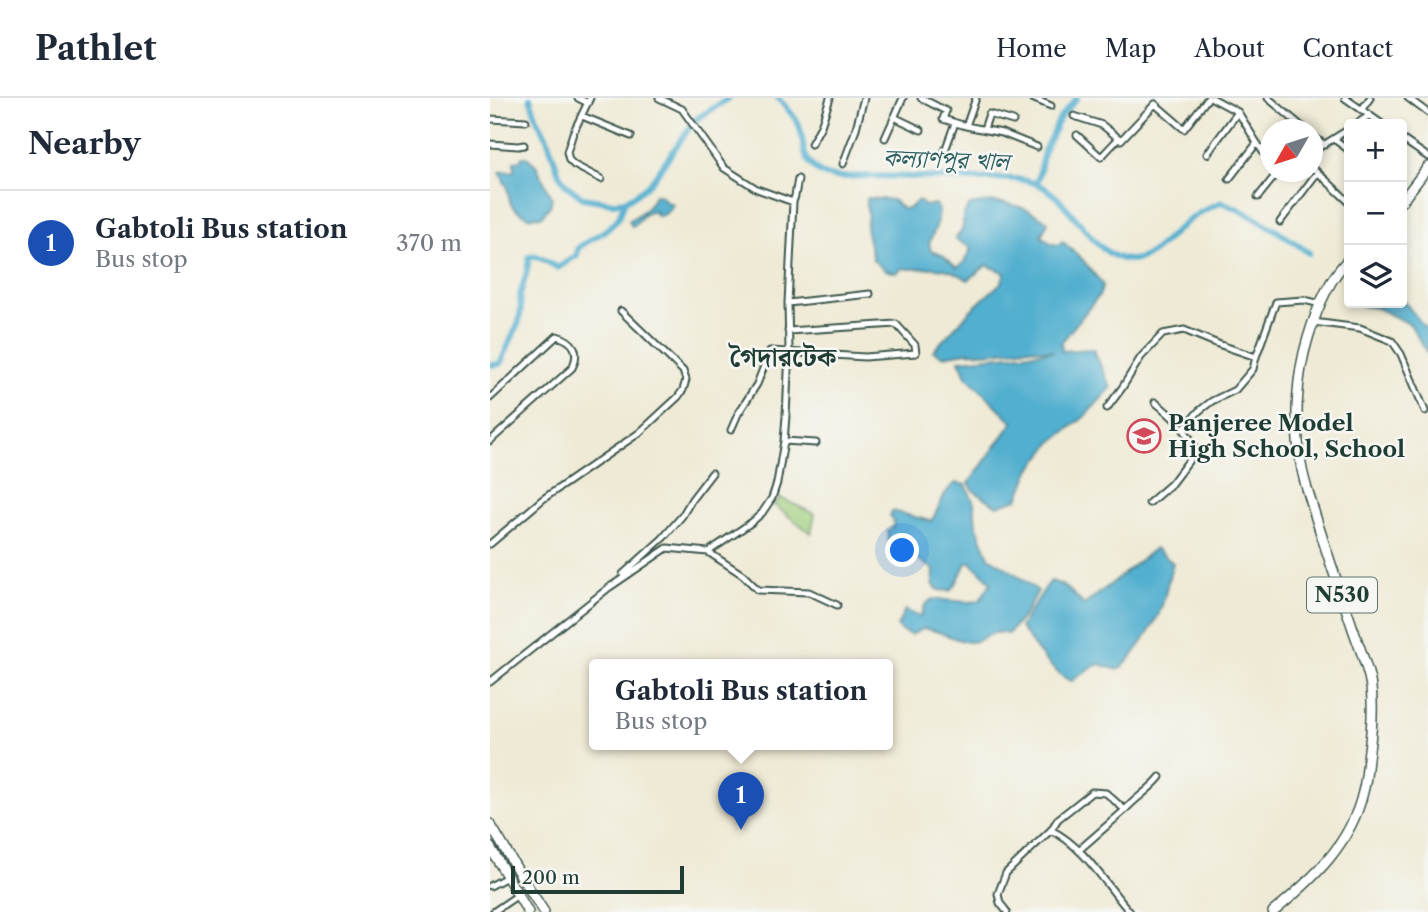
<!DOCTYPE html>
<meta charset="utf-8">
<style>
body{margin:0;font-family:"Libre Caslon Text","Noto Serif Bengali",serif;background:#f6f6f7;color:#1f2937}
.controls{position:absolute;right:21px;top:21px;display:grid;overflow:hidden;border-radius:7px;box-shadow:0 4px 10px #0003}
.controls button{width:63px;height:63px;display:grid;place-items:center;padding:0;border:0;border-bottom:2px solid #e0e1e3;background:#fff;color:#1f2937;font:35px sans-serif}
.compass{position:absolute;left:770px;top:21px;width:63px;height:63px;border-radius:50%;background:#fff;box-shadow:0 4px 10px #0003;rotate:231deg}
.scale{position:absolute;left:21px;bottom:18px;width:173px;box-sizing:border-box;padding-left:7px;border:4px solid #1f3d34;border-top:0;font-size:19px;line-height:24px;white-space:nowrap;color:#1f3d34;-webkit-text-stroke:5px #f6f6f2;paint-order:stroke}
.you{position:absolute;left:413px;top:453px;width:24px;height:24px;margin:-18px;border:5px solid #fff;border-radius:50%;background:#1a73e8;box-shadow:0 0 0 10px #1a73e833}
.badge{display:grid;place-items:center;width:46px;height:46px;border-radius:50%;background:#db2777;color:#fff;font-size:23px;font-weight:700}
.pin{position:absolute;translate:-50% -58px;filter:drop-shadow(0 2px 4px #0008)}
.pin::after{content:'';position:absolute;top:37px;width:24px;height:21px;background:inherit;clip-path:polygon(0 0,100% 0,50% 100%)}
.popup{position:absolute;left:99px;top:561px;width:304px;height:91px;box-sizing:border-box;display:grid;place-content:center;border-radius:7px;background:#fff;filter:drop-shadow(0 2px 5px #0005);font-size:23px;white-space:nowrap;color:#747a83}
.popup b{font-size:26px;color:#1f2937}
.popup::after{content:'';position:absolute;left:50%;top:100%;margin-left:-14px;border:14px solid transparent;border-top-color:#fff}
.list{margin:0;padding:0;list-style:none}
h2{display:flex;justify-content:space-between;align-items:center;height:91px;margin:0;padding:0 28px;font-size:30px}
h2 small{font-size:23px;font-weight:400;color:#747a83}
.list li{display:grid;grid-template-columns:46px 1fr auto;gap:21px;align-items:center;box-sizing:border-box;height:105px;padding:0 28px;border-top:2px solid #e0e1e3}
.list b{display:block;font-size:26px;white-space:nowrap}
.list p{margin:0;font-size:23px;white-space:nowrap;color:#747a83}
.list em{font-size:23px;font-style:normal;color:#747a83}
.icon{flex:none;width:38px;height:38px;fill:none;stroke:currentColor;stroke-width:2;stroke-linecap:round;stroke-linejoin:round}
.map{position:relative;flex:none;width:938px;height:814px;overflow:hidden}
header{display:flex;align-items:center;gap:42px;box-sizing:border-box;height:98px;padding:0 35px;background:#fff;border-bottom:2px solid #e0e1e3}
header strong{font-size:33px}
nav{display:flex;gap:38px;margin-inline-start:auto;font-size:24px}
main{display:flex}
aside{flex:1;background:#fff}
.map>svg:first-child{display:block}
.green{fill:#9ece7c;stroke:#5e8658;stroke-width:2}
.water{fill:#51afcf;stroke:#387682;stroke-width:2}
.lines{fill:none;stroke-linecap:round;stroke-linejoin:round}
.canal{stroke:#51afcf;stroke-width:6}
.minor-casing{stroke:#3e574c;stroke-width:9}
.trunk-casing{stroke:#3e574c;stroke-width:12}
.minor{stroke:#fff;stroke-width:5}
.trunk{stroke:#fff;stroke-width:9}
.labels{text-anchor:middle;stroke-width:5;stroke-linejoin:round;paint-order:stroke}
.shield{fill:#f6f6f2;stroke:#60746d;stroke-width:2}
.shield-label{font-size:21px;font-weight:bold;fill:#1f3d34}
.poi-label{font-size:23px;font-weight:bold;fill:#1f3d34;stroke:#f6f6f2;text-anchor:start}
.water-label{font-size:24px;font-style:italic;fill:#2e5f62;stroke:#f6f6f2}
.quarter-label{font-size:26px;font-weight:bold;fill:#1f3d34;stroke:#f6f6f2}
</style>
<header>
<strong>Pathlet</strong>
<nav><a>Home</a><a>Map</a><a>About</a><a>Contact</a></nav>
</header>
<main>
<aside>
<h2>Nearby<small></small></h2>
<ul class="list">
<li><span class="badge" style="background:#1a4fb4">1</span><div><b>Gabtoli Bus station</b><p>Bus stop</p></div><em>370 m</em></li>
</ul>
</aside>
<div class="map">
<svg width="938" height="814" viewBox="0 0 938 814">
<rect width="100%" height="100%" fill="#f6f6f2"/>
<filter id="ink" filterUnits="userSpaceOnUse"><feTurbulence type="fractalNoise" baseFrequency=".0143" numOctaves="2"/><feDisplacementMap in="SourceGraphic" scale="14" xChannelSelector="R" yChannelSelector="G"/><feConvolveMatrix kernelMatrix="1 2 1 2 8 2 1 2 1" color-interpolation-filters="sRGB"/></filter>
<filter id="wash" filterUnits="userSpaceOnUse"><feTurbulence type="fractalNoise" baseFrequency=".00686" numOctaves="4" result="noise"/><feDisplacementMap in="SourceGraphic" scale="28" xChannelSelector="R" yChannelSelector="G"/><feGaussianBlur stdDeviation="1.57" result="paint"/><feColorMatrix in="noise" values="0 0 0 0 0 0 0 0 0 0 0 0 0 0 0 0 0 1.4 0 .05"/><feComposite in="paint" operator="in"/></filter>
<g filter="url(#wash)">
<rect width="100%" height="100%" fill="#efead5"/>
<path class="green" d="M290 400 325 416 321 435 284 407Z"/>
<path class="water" d="M32 59H37L46 67 62 100 60 108 51 119 45 118 41 120C20 109 20 111 17 87L15 86 10 74 24 73V63H30Z
M165 97 172 98 176 104 183 106C179 112 175 120 166 117L165 113C156 112 150 121 145 127L142 128 139 123 157 110Z
M377 100 403 102 412 111 420 110 428 102 435 108 446 106 449 113C448 119 448 125 445 131 442 140 437 143 441 153L452 157 467 170 474 164 481 151 478 148 465 141 471 134 473 128V118L480 107C509 100 534 106 558 124L551 138 562 146 570 147 572 143 592 161 613 187 610 196 571 245 572 253 603 251 621 290 593 320 562 344 540 372 528 401 507 408 484 393 479 385 523 324 476 278 469 262 564 253 538 250 495 255 477 254 453 258 443 253 483 210 511 185 515 175 497 167 478 182C469 176 457 170 446 170 434 169 424 173 412 170L407 175 395 172 383 162 376 130 378 116 376 106Z
M912 201 938 233V257L920 226 887 210 872 208 869 205H912Z
M466 385 476 387 484 405 486 426 499 459 520 472 548 493 535 516 518 536C499 530 495 543 481 544 467 544 451 533 437 531H432L421 537 412 533 407 528 415 512 430 519 435 507 442 501 479 504 489 503 501 485C495 477 487 472 481 464L476 465 465 488 460 493 448 492 443 486 444 472 420 456 399 447 398 433 404 428 403 421 400 418 402 413 441 423C450 411 452 393 466 385Z
M665 450 683 465C678 480 676 498 670 513 664 528 641 564 628 572L609 566 600 570 582 583C564 578 541 544 530 529L556 489 561 483C578 488 582 495 594 507L621 486Z"/>
<g class="lines">
<path class="canal" d="M40 0 47 21 57 40 69 76 77 88 93 100 123 105 135 103 148 95 161 84 205 22 239 0
M288 0C295 9 307 19 310 30 314 44 312 58 323 69 338 85 359 77 378 78 412 78 445 80 479 81 499 81 529 78 547 86 582 100 603 161 639 162 661 162 673 144 687 132 700 120 716 110 732 104 764 117 792 135 819 155
M547 86 554 53 570 20 587 0
M0 267 10 266 29 224 31 211 30 197 37 173 39 159 47 158 68 170 87 157 88 150C101 140 120 133 129 119 131 114 133 108 135 103"/>
</g>
</g>
<g filter="url(#ink)">
<g class="lines">
<defs>
<path id="minor" d="M88 0 98 5
M100 0 83 35 77 54 79 62 84 67 111 81
M169 0 192 11 234 70 267 91 303 104
M431 0 456 13 453 21 476 28
M486 0 476 28 512 35 547 49
M542 0 561 8
M722 0 748 14 767 45 780 64
M778 0 816 32
M855 0 892 26
M918 0 938 15
M872 11 880 0
M92 18 141 38
M584 18 612 27 631 42 665 6 694 31 718 0
M404 19 431 32
M0 21 36 23
M866 26 880 17
M494 31 499 16 523 23
M587 37 611 59 629 40
M822 37 835 47
M395 40 413 0
M844 41 859 52
M912 41 938 59
M0 46 28 48 34 47
M321 46 331 28 340 0
M822 54 859 31
M717 56 748 14
M453 58 465 25
M353 66 365 34 374 0
M822 69 859 104
M739 81 767 45
M768 99 788 74
M790 124 827 75
M298 205 380 196
M823 224 870 230 902 243 911 256 935 313
M0 300 67 238C85 243 90 254 82 270L0 343
M617 310 632 290 651 259 673 236 694 232 728 246 766 259 786 204 814 202 831 206
M693 331 709 313 722 303 745 292 763 271 766 259
M241 332 248 316 267 286 280 253 375 259 426 255 425 247 406 226 298 233
M294 343 326 345
M659 405 681 386 706 353C699 333 681 317 665 304
M0 446 53 401 149 335 188 299 193 292 196 282 193 273 131 213
M218 454 253 477 268 492 319 494 347 507
M133 476 173 440 192 418 202 401 222 375
M120 489 177 450 218 454 262 424 272 415 282 400 287 385 294 343 296 318 299 253 298 205 303 104 305 98 308 81
M0 584 121 488
M561 732C595 749 615 786 640 814
M589 752 635 712C645 700 660 692 670 679
M0 788 17 779
M3 814 28 797
M517 814 510 805 508 796 516 775 561 732 568 721 602 694 616 695 635 712"/>
<path id="trunk" d="M912 103 938 69
M0 726 31 778 54 814
M0 749 38 814
M783 814C823 781 861 746 873 694 877 680 877 666 879 652 882 630 884 605 880 583 876 564 868 546 862 528 848 487 834 447 822 407 818 394 813 380 811 366 804 325 806 279 818 240 826 213 838 181 859 161"/>
</defs>
<use href="#minor" class="minor-casing"/>
<use href="#trunk" class="trunk-casing"/>
<use href="#minor" class="minor"/>
<use href="#trunk" class="trunk"/>
</g>
</g>
<defs>
<symbol id="school-ring" viewBox="-11 -11 22 22"><circle r="9.5" fill="#f6f6f2" stroke="#d1495b" stroke-width="1.5"/><path d="M0-5L7-2L0 1L-7-2ZM-4 1L0 2.5L4 1V4Q0 6-4 4Z" fill="#d1495b"/></symbol>
</defs>
<g fill-rule="evenodd">
<use href="#school-ring" x="635" y="319" width="38" height="38"/>
</g>
<g class="labels">
<rect class="shield" x="817" y="479.5" width="70" height="35" rx="5"/>
<g class="shield-label">
<text x="852" y="504">N530</text>
</g>
<g class="poi-label">
<text x="678" y="333">Panjeree Model<tspan x="678" dy="26">High School, School</tspan></text>
</g>
<g class="water-label">
<text transform="translate(456 62) rotate(2)" y="8">কল্যাণপুর খাল</text>
</g>
<g class="quarter-label">
<text x="293" y="268">গৈদারটেক</text>
</g>
</g>
</svg>
<div class="controls">
<button>+</button>
<button>−</button>
<button><svg class="icon" aria-label="layers" viewBox="0 0 24 24"><path d="M12 4l9 5-9 5-9-5zM3 14l9 5 9-5"/></svg></button>
</div>
<svg class="compass" viewBox="-18 -18 36 36"><path d="M0-13l5 13h-10z" fill="#e53935"/><path d="M0 13l5-13h-10z" fill="#747a83"/></svg>
<div class="scale">200 m</div>
<div class="you"></div>
<div class="pin badge" style="left:251px;top:732px;background:#1a4fb4">1</div>
<div class="popup"><b>Gabtoli Bus station</b>Bus stop</div>
</div>
</main>
